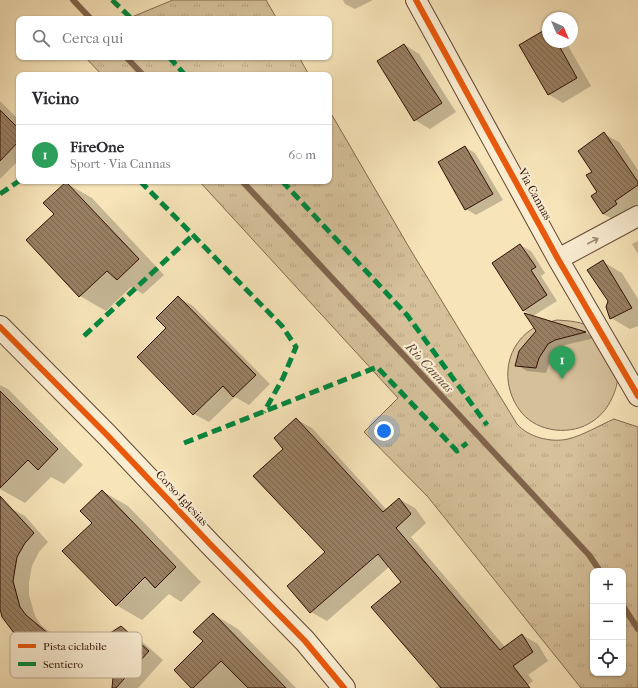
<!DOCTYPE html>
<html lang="it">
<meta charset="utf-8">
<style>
body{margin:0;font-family:"IM FELL French Canon",serif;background:#f7f7f7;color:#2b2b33}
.controls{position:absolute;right:12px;bottom:12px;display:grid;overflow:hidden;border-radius:8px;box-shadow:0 1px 3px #0004}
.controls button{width:36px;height:36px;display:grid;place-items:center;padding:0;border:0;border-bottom:1px solid #e1e1e2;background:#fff;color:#2b2b33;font:20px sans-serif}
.compass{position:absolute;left:542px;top:12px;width:36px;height:36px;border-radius:50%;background:#fff;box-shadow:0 1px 3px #0004;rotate:136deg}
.you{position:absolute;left:384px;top:431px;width:14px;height:14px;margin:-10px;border:3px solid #fff;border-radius:50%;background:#1a73e8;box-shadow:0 0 0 6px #1a73e833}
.badge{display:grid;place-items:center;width:26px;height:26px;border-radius:50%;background:#d93025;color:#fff;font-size:13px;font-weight:700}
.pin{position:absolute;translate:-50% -33px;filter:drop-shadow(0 1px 2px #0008)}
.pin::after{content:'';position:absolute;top:21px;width:14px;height:12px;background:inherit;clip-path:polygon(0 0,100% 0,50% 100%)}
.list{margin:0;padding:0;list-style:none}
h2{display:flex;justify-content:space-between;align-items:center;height:52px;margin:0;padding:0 16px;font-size:17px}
h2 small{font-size:13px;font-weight:400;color:#7c7c81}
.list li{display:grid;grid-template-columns:26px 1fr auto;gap:12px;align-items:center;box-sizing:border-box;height:60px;padding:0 16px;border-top:1px solid #e1e1e2}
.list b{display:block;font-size:15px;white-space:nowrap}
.list p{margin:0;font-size:13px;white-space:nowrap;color:#7c7c81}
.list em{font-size:13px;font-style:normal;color:#7c7c81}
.icon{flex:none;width:22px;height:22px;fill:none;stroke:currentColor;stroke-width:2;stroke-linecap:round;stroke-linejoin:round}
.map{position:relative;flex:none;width:638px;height:688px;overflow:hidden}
.search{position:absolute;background:#fff;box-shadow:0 1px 3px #0004;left:16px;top:16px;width:316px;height:44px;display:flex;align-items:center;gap:10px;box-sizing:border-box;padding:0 14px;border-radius:8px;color:#7c7c81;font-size:15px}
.panel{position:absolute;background:#fff;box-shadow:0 1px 3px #0004;left:16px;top:72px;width:316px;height:112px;border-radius:8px}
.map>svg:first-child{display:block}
.grass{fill:#d5c09a;stroke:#83684f}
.park{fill:url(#park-tufts);stroke:#83684f;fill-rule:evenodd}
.shadow{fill:#0003}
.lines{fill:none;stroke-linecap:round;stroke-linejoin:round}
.stream{stroke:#80644b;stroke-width:6}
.building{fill:url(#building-back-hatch);stroke:#311104}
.minor-casing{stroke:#624631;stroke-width:22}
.tertiary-casing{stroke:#624631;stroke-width:24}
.minor{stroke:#faedd2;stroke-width:20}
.tertiary{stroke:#faedd2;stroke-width:22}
.quiet{stroke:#00873e;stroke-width:5;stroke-dasharray:10 5;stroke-linecap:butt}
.cycleway-casing{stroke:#faedd2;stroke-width:8}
.cycleway{stroke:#e8590c;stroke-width:6}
.oneway{stroke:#a08a75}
.labels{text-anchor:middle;stroke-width:4;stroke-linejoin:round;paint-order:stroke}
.street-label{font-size:12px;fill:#311104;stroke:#faedd2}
.water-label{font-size:13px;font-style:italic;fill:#654934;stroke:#faedd2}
.key{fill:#faedd2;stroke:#beab94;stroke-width:1}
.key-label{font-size:11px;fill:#311104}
</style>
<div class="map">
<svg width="638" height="688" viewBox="0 0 638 688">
<defs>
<pattern id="park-tufts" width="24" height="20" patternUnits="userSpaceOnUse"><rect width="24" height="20" fill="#d5c09a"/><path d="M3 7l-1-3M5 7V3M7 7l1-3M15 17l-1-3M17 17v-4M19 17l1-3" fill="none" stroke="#b7a483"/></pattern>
<pattern id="building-back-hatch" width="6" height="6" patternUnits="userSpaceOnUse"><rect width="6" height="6" fill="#987f62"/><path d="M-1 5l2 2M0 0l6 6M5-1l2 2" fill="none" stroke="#7d674f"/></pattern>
</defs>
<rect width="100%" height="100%" fill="#f7e4b9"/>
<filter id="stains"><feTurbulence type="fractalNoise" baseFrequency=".005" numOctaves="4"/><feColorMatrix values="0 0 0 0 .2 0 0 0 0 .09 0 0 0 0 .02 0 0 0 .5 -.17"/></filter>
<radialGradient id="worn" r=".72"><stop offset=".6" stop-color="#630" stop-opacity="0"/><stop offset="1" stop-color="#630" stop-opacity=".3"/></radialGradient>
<path class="grass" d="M557 320C568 321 584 321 592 329 597 334 600 344 604 350 608 357 616 367 617 374 619 381 615 392 612 398 608 407 602 415 593 421 572 436 538 433 521 412 499 384 504 342 539 325 545 323 551 322 557 320Z"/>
<path class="park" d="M173 0H266L277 19H127Z
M85 57H299L309 75H102Z
M329 110 410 249 517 424C528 437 551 443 568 439 584 435 600 425 614 419L638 427V688H581L428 497 364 432 398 398 199 181H329ZM593 571H623V673H593Z"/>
<path class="shadow" d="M343 0H373L355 9 345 4Z
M548 29V42H566L591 86 563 103 548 94 520 45Z
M405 45 419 54 456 112 430 129 415 120Z
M0 101 19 120V165L16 163 0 179Z
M604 134 619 142 638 170V204L629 210 618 222 603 214 599 192Z
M465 147 475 153 503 200 476 215 466 209 439 162Z
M66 183 92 198 164 275 143 294 131 287 106 311 80 296 27 240 55 214Z
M638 241V254L632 244Z
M520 245 531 251 545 273 541 276 557 301 533 316 523 310Z
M603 262 622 273 638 299V326L630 329 611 318Z
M178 297 193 306 270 384 249 405 235 397 209 422 194 414 168 328Z
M526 314 586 333 595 338 565 345 558 350 549 364 546 373 527 371 517 365 537 331Z
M0 385 8 389 83 465 64 484 51 477 25 503 0 489Z
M296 419 312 428 387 510 399 499 415 508 426 523 411 537 505 647 522 635 538 644 548 661 528 675 533 681 524 688H435L440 685 403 582 389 567 327 621 311 612 327 552 285 449Z
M102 491 128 506 201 582 181 602 169 594 142 620 116 605 93 523Z
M10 508 25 516 48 542 39 552 32 566 29 582V595L35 616 41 625 56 637 75 642 94 641 105 638 121 627 136 636 163 660 138 688H113L115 667 90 670 52 660 37 651 0 605V513Z
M213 614 238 629 296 688H192Z"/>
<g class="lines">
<path class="stream" d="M73 0 91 19
M126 57 143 75
M242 181 589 555 600 571
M623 606 638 629"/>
</g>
<path class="building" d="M548 28V42H557L577 78 548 95 519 45Z
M404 44 442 103 414 121 377 61Z
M0 110 19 129V141L0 161Z
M604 132 638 182V185L615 201 617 204 603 214 591 196 597 192 586 175 592 172 578 151Z
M465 146 493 194 465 210 438 162Z
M66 182 139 259 117 280 107 271 79 297 26 240 54 214 43 203Z
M520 244 536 267 531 270 547 295 523 311 492 263Z
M603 260 632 308 610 319 606 307 608 301 587 270Z
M178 296 256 375 233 397 223 386 193 415 137 357 166 328 156 318Z
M524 313 586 332 555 340 548 344 539 358 536 368 515 366 519 351 536 331Z
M0 391 58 449 38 470 28 460 0 488Z
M296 418 383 512 399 498 411 514 396 528 500 650 522 634 533 652 513 666 530 688H441L371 607 401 582 378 554 310 613 287 586 325 552 253 476 283 449 274 438Z
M102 490 176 567 155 588 145 577 116 606 62 551 92 523 80 511Z
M0 496 34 533 25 543 17 557 13 581 20 607 26 615 50 635 75 641 94 640 104 637 121 626 149 651 116 688H112L115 655 91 661 74 662 36 652 17 637 2 617 0 609Z
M213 613 286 688H248L221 661 193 688H191L174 670 203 641 193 632Z"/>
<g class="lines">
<defs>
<path id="minor" d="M416 0 558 259 638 396
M558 259 638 216"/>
<path id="tertiary" d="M0 327 108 436 210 544 305 641 344 688"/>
</defs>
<use href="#minor" class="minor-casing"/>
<use href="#tertiary" class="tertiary-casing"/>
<use href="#minor" class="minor"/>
<use href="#tertiary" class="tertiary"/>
<path class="quiet" d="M112 0 132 19
M169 57 185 75
M140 181 282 326 296 347 283 378 264 412
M282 181 407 315 487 425
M0 194 19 181
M84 336 193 235
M184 443 377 367 457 451 467 443"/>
<defs>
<path id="cycleway" d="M416 0 558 259 638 396
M0 327 108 436 210 544 305 641 344 688"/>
</defs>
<use href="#cycleway" class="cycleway-casing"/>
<use href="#cycleway" class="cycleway"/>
</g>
<defs><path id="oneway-shaft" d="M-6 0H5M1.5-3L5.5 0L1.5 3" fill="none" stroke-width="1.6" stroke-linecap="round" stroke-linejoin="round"/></defs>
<use class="oneway" href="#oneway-shaft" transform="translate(593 241) rotate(-28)"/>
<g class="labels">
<g class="street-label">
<text transform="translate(535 194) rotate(61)" y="4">Via Cannas</text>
<text transform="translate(182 498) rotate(47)" y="4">Corso Iglesias</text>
</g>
<g class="water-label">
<text transform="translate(430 367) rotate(47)" y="5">Rio Cannas</text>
</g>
</g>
<rect x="10" y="632" width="132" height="46" rx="6" class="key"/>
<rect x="18" y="644" width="18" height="4" fill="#e8590c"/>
<rect x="18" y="662" width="18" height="4" fill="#00873e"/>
<g class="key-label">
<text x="43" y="650">Pista ciclabile</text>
<text x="43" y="668">Sentiero</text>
</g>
<rect width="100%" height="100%" filter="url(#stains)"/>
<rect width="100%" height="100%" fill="url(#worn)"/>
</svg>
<div class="controls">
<button>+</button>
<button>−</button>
<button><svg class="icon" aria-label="locate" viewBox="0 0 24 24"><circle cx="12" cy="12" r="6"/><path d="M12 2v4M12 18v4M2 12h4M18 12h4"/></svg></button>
</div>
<svg class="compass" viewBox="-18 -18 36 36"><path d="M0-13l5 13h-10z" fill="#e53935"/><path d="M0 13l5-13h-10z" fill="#7c7c81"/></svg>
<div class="you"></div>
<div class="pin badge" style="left:562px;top:379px;background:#2e9e5b">1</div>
<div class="search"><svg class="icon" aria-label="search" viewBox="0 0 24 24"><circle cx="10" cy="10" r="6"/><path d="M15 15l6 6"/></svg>Cerca qui</div>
<section class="panel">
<h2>Vicino<small></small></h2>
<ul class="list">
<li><span class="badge" style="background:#2e9e5b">1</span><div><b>FireOne</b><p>Sport · Via Cannas</p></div><em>60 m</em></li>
</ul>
</section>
</div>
